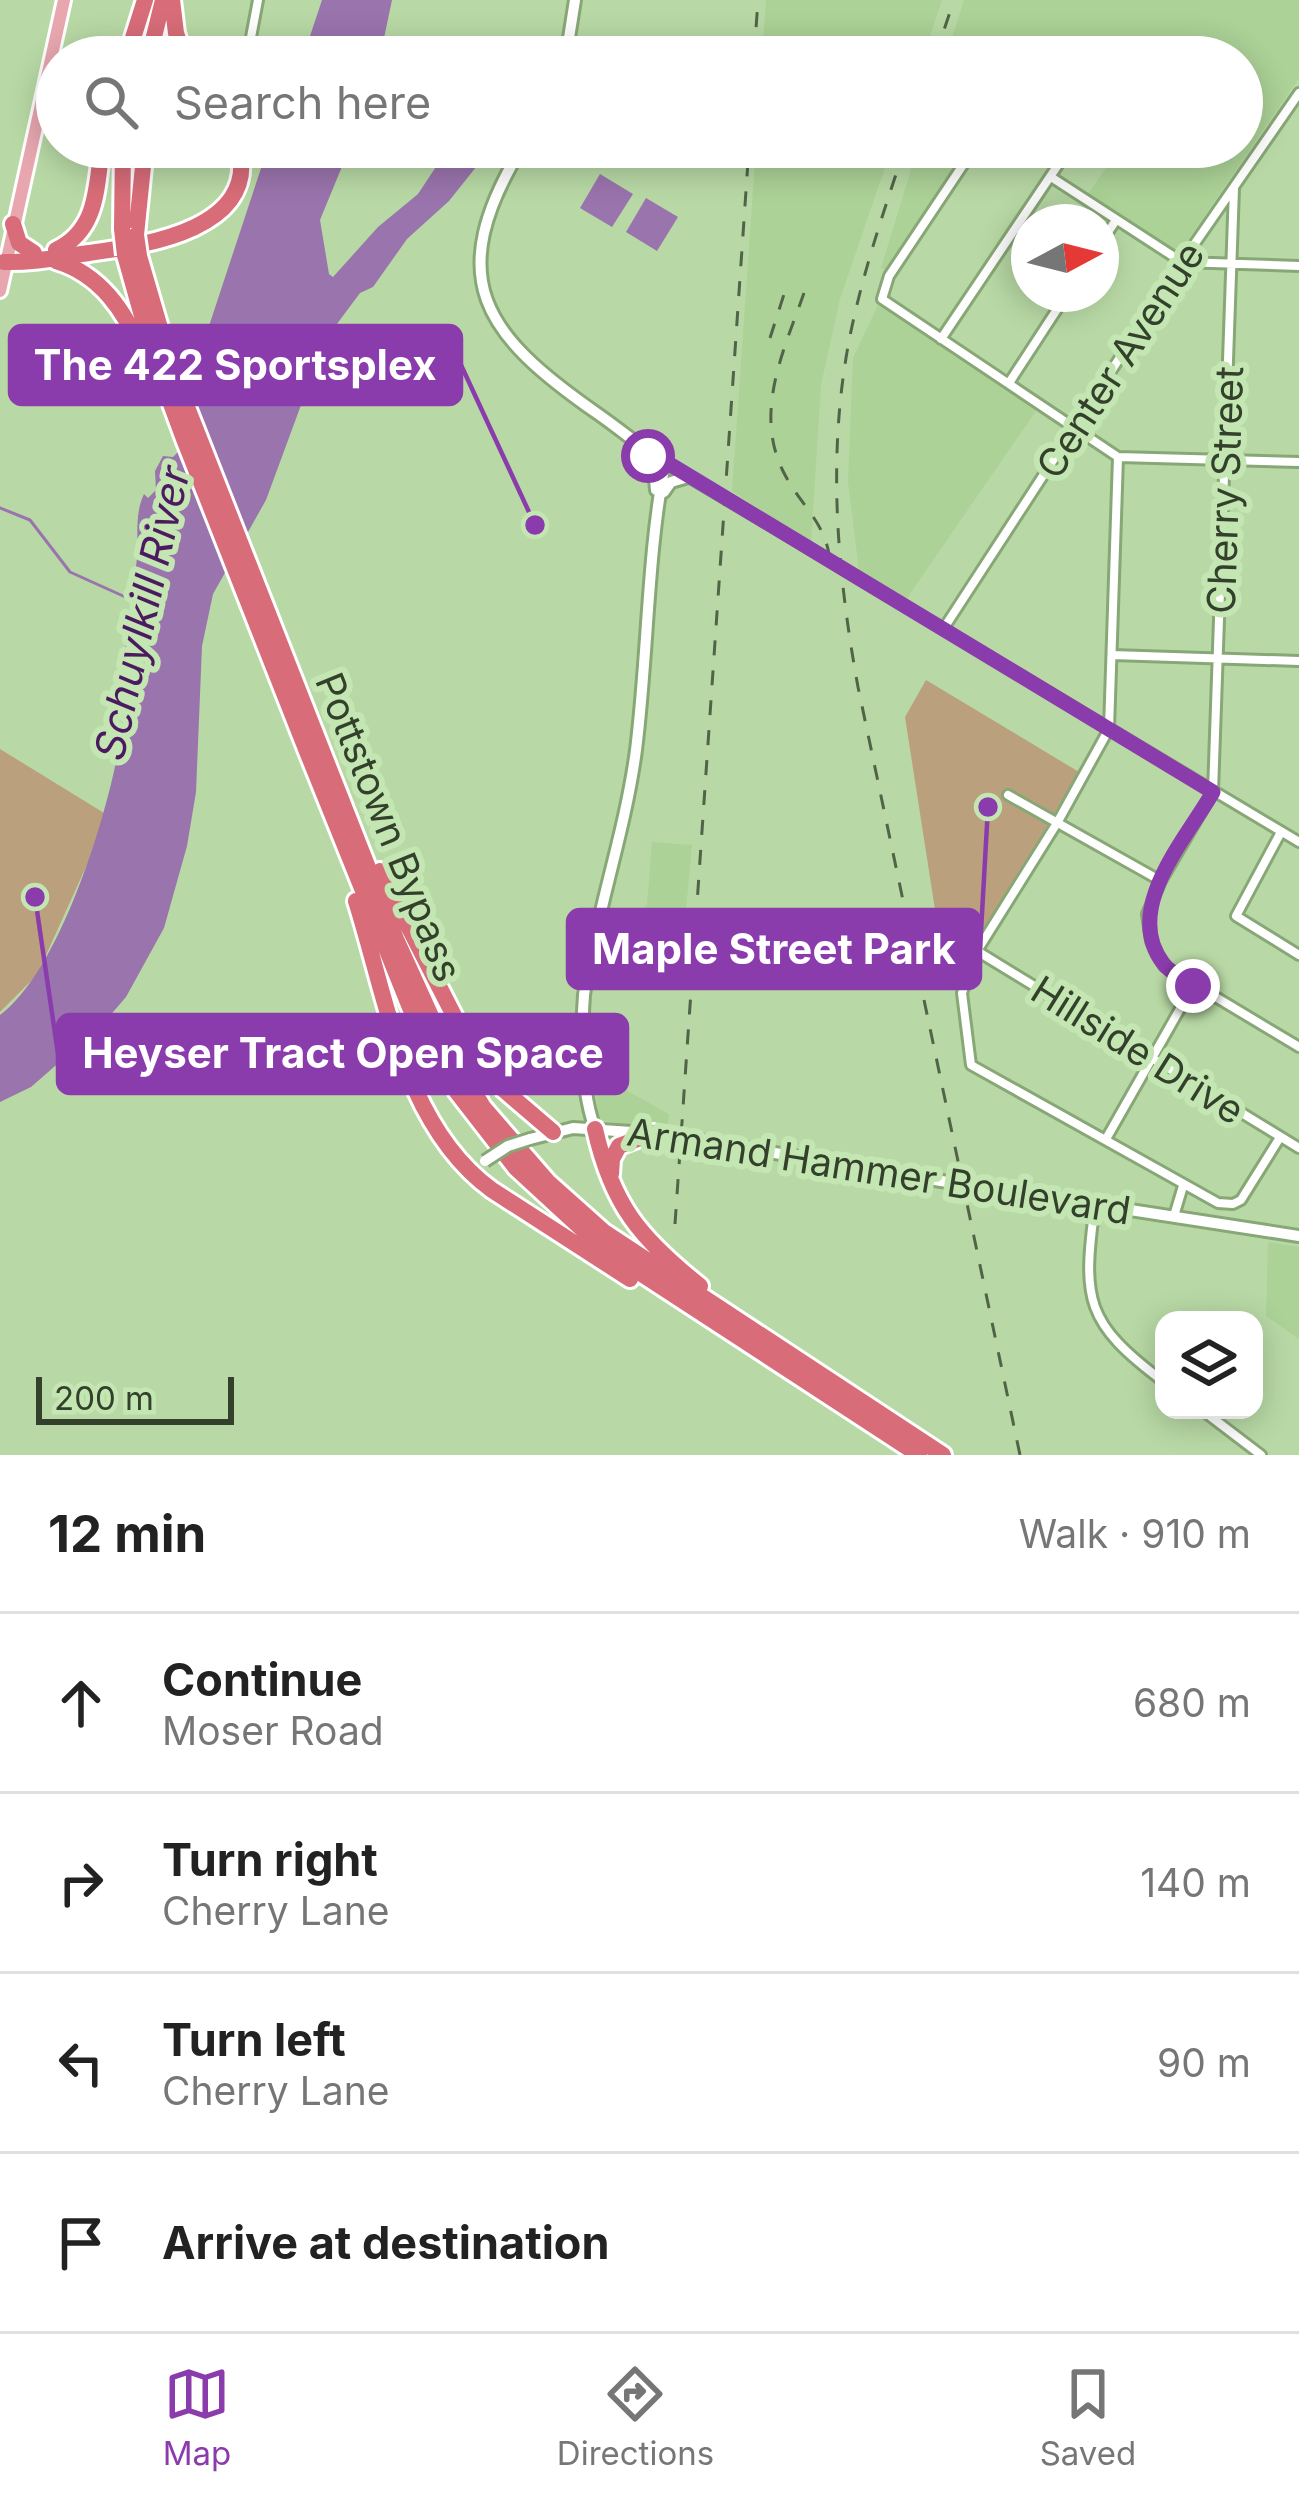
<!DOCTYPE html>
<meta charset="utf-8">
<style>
body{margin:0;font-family:Inter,sans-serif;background:#f6f6f6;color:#222}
.controls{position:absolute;right:36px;bottom:36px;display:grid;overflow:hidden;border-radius:24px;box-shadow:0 6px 30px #0003}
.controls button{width:108px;height:108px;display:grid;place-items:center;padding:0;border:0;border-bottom:3px solid #e0e0e0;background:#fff;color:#222;font:60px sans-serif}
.compass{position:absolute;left:1011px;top:204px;width:108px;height:108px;border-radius:50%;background:#fff;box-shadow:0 6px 30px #0003;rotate:83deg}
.scale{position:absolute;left:36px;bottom:30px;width:198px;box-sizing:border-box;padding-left:12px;border:6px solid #33402b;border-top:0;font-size:33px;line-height:42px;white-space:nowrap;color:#33402b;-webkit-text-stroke:9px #c4e6b2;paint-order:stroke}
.stop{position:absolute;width:36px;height:36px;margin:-27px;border:9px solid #8b3cac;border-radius:50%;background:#fff}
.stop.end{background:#8b3cac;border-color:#fff;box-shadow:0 3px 12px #0008}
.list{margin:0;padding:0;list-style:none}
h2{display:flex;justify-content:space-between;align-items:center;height:156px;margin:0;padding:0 48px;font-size:51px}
h2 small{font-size:39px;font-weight:400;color:#767676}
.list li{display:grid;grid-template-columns:78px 1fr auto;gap:36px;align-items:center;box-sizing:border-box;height:180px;padding:0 48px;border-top:3px solid #e0e0e0}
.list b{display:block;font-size:45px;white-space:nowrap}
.list p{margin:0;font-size:39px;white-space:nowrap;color:#767676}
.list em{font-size:39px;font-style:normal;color:#767676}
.icon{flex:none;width:66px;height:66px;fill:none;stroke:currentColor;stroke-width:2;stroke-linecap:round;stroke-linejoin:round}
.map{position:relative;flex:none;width:1299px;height:1455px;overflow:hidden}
.search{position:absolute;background:#fff;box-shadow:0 6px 30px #0003;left:36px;right:36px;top:36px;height:132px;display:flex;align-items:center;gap:30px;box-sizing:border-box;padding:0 42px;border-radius:66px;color:#767676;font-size:45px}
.sheet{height:876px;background:#fff}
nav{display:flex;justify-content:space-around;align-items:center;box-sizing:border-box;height:168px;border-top:3px solid #e0e0e0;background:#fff;font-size:33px;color:#767676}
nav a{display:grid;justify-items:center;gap:6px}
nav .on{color:#8b3cac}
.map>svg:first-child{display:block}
.built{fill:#acd297}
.green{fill:#bba07d}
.water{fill:#9a74ad}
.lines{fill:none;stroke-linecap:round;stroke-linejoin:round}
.stream{stroke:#9a74ad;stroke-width:3}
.street-casing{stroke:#88a776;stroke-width:14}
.secondary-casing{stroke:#88a776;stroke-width:16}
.primary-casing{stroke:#fff;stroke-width:18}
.highway-casing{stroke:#fff;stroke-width:22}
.street{stroke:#fff;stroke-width:8}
.secondary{stroke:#fff;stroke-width:10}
.primary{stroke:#e8a7af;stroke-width:12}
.highway{stroke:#d86d79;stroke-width:16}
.rail{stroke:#526448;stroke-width:3;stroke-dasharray:15 15;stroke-linecap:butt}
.street-bridge-casing{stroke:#88a776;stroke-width:14;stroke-linecap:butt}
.secondary-bridge-casing{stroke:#88a776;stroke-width:16;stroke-linecap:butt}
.highway-bridge-casing{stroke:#fff;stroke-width:22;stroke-linecap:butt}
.street-bridge{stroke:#fff;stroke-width:8}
.secondary-bridge{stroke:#fff;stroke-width:10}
.highway-bridge{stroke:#d86d79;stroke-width:16}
.route{stroke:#8b3cac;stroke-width:15}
.labels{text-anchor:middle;stroke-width:12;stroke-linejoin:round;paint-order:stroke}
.street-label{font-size:39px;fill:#33402b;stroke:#c4e6b2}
.water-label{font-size:42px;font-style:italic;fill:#4c1a60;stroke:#c4e6b2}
.leader{fill:none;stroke:#8b3cac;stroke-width:4.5}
.callout-dot{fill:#8b3cac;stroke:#c4e6b2;stroke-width:4.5}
.callout{fill:#8b3cac;stroke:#8b3cac;stroke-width:4.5}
.callout-label{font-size:42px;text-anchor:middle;font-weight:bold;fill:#fff}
</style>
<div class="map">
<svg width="1299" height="1455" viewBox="0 0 1299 1455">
<rect width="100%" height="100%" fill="#b8d9a5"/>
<path class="built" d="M766 0H942L923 57H762Z
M964 0H1299V78L1179 253 1088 194 1114 156 1103 147H1242V57H946Z
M756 147H892L840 299 821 385 811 544 732 491Z
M918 147H969L887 270 881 268Z
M878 305 1036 411 905 601 859 571 848 482 853 358Z
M652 842 692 845 680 975 648 974 637 964 640 929 629 927 630 923 647 905Z
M593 1072 669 1114 667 1130 599 1120Z
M1268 1242 1299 1247V1339L1266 1316Z"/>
<path class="green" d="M926 680 1079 772 977 944 936 916 905 717Z
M0 749 109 816 37 975 0 1012Z"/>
<path class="water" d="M322 0H392L380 57H303Z
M268 147H350L320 220 329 274 333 277 378 227 418 194 449 147H492L449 201 407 239 373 287 360 293 325 340 266 500 213 594 202 646 196 792 187 846 164 928 126 997 101 1026 31 1087 0 1102V1015C60 971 108 814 120 741 125 711 122 679 125 648 127 621 132 593 136 566 140 542 133 517 144 494L148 498 156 490 155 471 163 456 173 457 178 452 210 323Z
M600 174 633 194 612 227 580 208Z
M646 198 678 217 657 251 626 232Z"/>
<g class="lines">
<path class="stream" d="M0 508 30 520 70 572 132 600"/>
<defs>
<path id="street" d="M249 48 258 0
M975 147 889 276 882 299 1118 457 1299 462
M1051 177 1182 262 1299 266
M1234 188 1213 792 1161 881 1147 914 1151 941 1164 966 1299 1047
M1101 243 1116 220
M941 339 1070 147
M1009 383 1067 294
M1118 457 1109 729 1057 823 977 951 962 993 971 1065 1218 1203 1233 1204 1241 1200 1279 1139
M665 463 812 550
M861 580 1299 842
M944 628 1182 262 1299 93
M1112 655 1299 661
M1008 795 1161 881
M1281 832 1236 916 1299 955
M977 951 1299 1148
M1106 1139 1193 986
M1095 1205C1082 1300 1085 1323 1164 1382
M1174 1216 1183 1186
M1202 1410 1261 1455"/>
<path id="secondary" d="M566 57 575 0
M522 147C442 279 483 334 598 414 621 430 642 448 665 463 647 557 648 654 636 750 625 833 596 913 584 995 581 1037 581 1090 595 1129
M645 451 654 468 656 490
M664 492 671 482 688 477
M530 1139 573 1128 646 1133
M692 1139 941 1181
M981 1187 1299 1236"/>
<path id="primary" d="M0 291 64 0"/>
<path id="highway" d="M172 0 176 33 184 57
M127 57 145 0
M149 57 163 0
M13 224 19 243 34 253
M122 229 123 147
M136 235 145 147
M56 250C98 230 96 188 102 147
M125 255 153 355 184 439 308 754 411 1010 457 1092 516 1168 605 1250 919 1455
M139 256 172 369 396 939 440 1036 483 1107 548 1182 604 1232 943 1455
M56 261C100 274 125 311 142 352
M4 262C32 263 61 257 89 253 145 245 259 230 239 147
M380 871 471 1049 504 1090 553 1132
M356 901C387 999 404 1126 492 1190L630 1279
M595 1129C612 1205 640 1238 700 1286
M611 1174 612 1159 619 1146 653 1133"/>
</defs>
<use href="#street" class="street-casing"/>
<use href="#secondary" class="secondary-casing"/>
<use href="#primary" class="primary-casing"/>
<use href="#highway" class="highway-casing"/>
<use href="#street" class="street"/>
<use href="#secondary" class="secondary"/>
<use href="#primary" class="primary"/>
<use href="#highway" class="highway"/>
<path class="rail" d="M754 57 758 0
M935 57 954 0
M905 147C884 211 862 274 849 341 827 457 837 572 858 687L1020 1455
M804 293C784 350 753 413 784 473 799 503 823 520 829 554
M770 338 786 288
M675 1224 749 147"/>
<defs>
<path id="street-bridge" d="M812 550 861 580"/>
<path id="secondary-bridge" d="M667 1135 692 1139
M485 1161 508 1146 530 1139
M941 1181 981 1187"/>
<path id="highway-bridge" d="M122 229 125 255
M136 235 139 256"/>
</defs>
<use href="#street-bridge" class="street-bridge-casing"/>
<use href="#secondary-bridge" class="secondary-bridge-casing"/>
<use href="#highway-bridge" class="highway-bridge-casing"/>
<use href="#street-bridge" class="street-bridge"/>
<use href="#secondary-bridge" class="secondary-bridge"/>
<use href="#highway-bridge" class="highway-bridge"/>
</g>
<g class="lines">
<path class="route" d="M648 456 643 448 1213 792C1186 839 1122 909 1163 963 1170 973 1183 979 1193 986"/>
</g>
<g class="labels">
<g class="street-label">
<text transform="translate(1120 360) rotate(-57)" y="14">Center Avenue</text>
<text transform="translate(1225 490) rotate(-88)" y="14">Cherry Street</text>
<text transform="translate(389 827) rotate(68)" y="14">Pottstown Bypass</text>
<text transform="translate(1138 1050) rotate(32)" y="14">Hillside Drive</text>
<text transform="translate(879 1171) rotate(9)" y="14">Armand Hammer Boulevard</text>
</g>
<g class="water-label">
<text transform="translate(142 613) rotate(-77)" y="15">Schuylkill River</text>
</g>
</g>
<path class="leader" d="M535 525L461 365M988 807L980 949M35 897L58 1054"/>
<g class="callout-dot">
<circle cx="535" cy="525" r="12"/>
<circle cx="988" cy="807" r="12"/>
<circle cx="35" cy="897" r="12"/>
</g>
<g class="callout">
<rect x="10" y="326" width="451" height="78" rx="12"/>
<rect x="568" y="910" width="412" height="78" rx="12"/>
<rect x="58" y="1015" width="569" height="78" rx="12"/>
</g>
<g class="callout-label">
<text x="235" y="380">The 422 Sportsplex</text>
<text x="774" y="964">Maple Street Park</text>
<text x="343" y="1068">Heyser Tract Open Space</text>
</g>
</svg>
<div class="controls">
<button><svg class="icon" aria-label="layers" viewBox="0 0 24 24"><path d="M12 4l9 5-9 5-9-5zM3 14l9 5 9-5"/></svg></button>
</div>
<svg class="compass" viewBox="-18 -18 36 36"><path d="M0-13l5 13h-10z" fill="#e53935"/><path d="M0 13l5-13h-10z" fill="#767676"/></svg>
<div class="scale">200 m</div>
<div class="stop" style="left:648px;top:456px"></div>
<div class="stop end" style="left:1193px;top:986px"></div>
<div class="search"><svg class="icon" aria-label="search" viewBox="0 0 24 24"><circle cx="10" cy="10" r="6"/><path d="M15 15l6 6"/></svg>Search here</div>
</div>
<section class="sheet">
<h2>12 min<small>Walk · 910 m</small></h2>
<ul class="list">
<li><svg class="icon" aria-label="ahead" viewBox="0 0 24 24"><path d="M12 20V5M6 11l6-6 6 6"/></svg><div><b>Continue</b><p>Moser Road</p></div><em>680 m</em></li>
<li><svg class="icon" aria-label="right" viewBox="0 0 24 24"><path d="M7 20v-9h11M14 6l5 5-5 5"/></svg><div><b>Turn right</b><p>Cherry Lane</p></div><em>140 m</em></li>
<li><svg class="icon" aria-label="left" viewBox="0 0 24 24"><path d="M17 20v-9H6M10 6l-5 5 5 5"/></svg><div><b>Turn left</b><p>Cherry Lane</p></div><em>90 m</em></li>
<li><svg class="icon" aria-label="arrive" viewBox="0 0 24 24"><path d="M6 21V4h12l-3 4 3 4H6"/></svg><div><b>Arrive at destination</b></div></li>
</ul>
</section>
<nav>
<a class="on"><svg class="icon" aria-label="map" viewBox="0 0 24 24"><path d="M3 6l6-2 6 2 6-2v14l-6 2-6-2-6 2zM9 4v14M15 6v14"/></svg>Map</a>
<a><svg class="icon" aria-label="directions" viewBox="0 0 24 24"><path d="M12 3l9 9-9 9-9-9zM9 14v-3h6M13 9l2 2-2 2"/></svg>Directions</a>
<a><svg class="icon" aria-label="saved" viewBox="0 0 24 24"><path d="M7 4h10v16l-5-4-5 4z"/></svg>Saved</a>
</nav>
